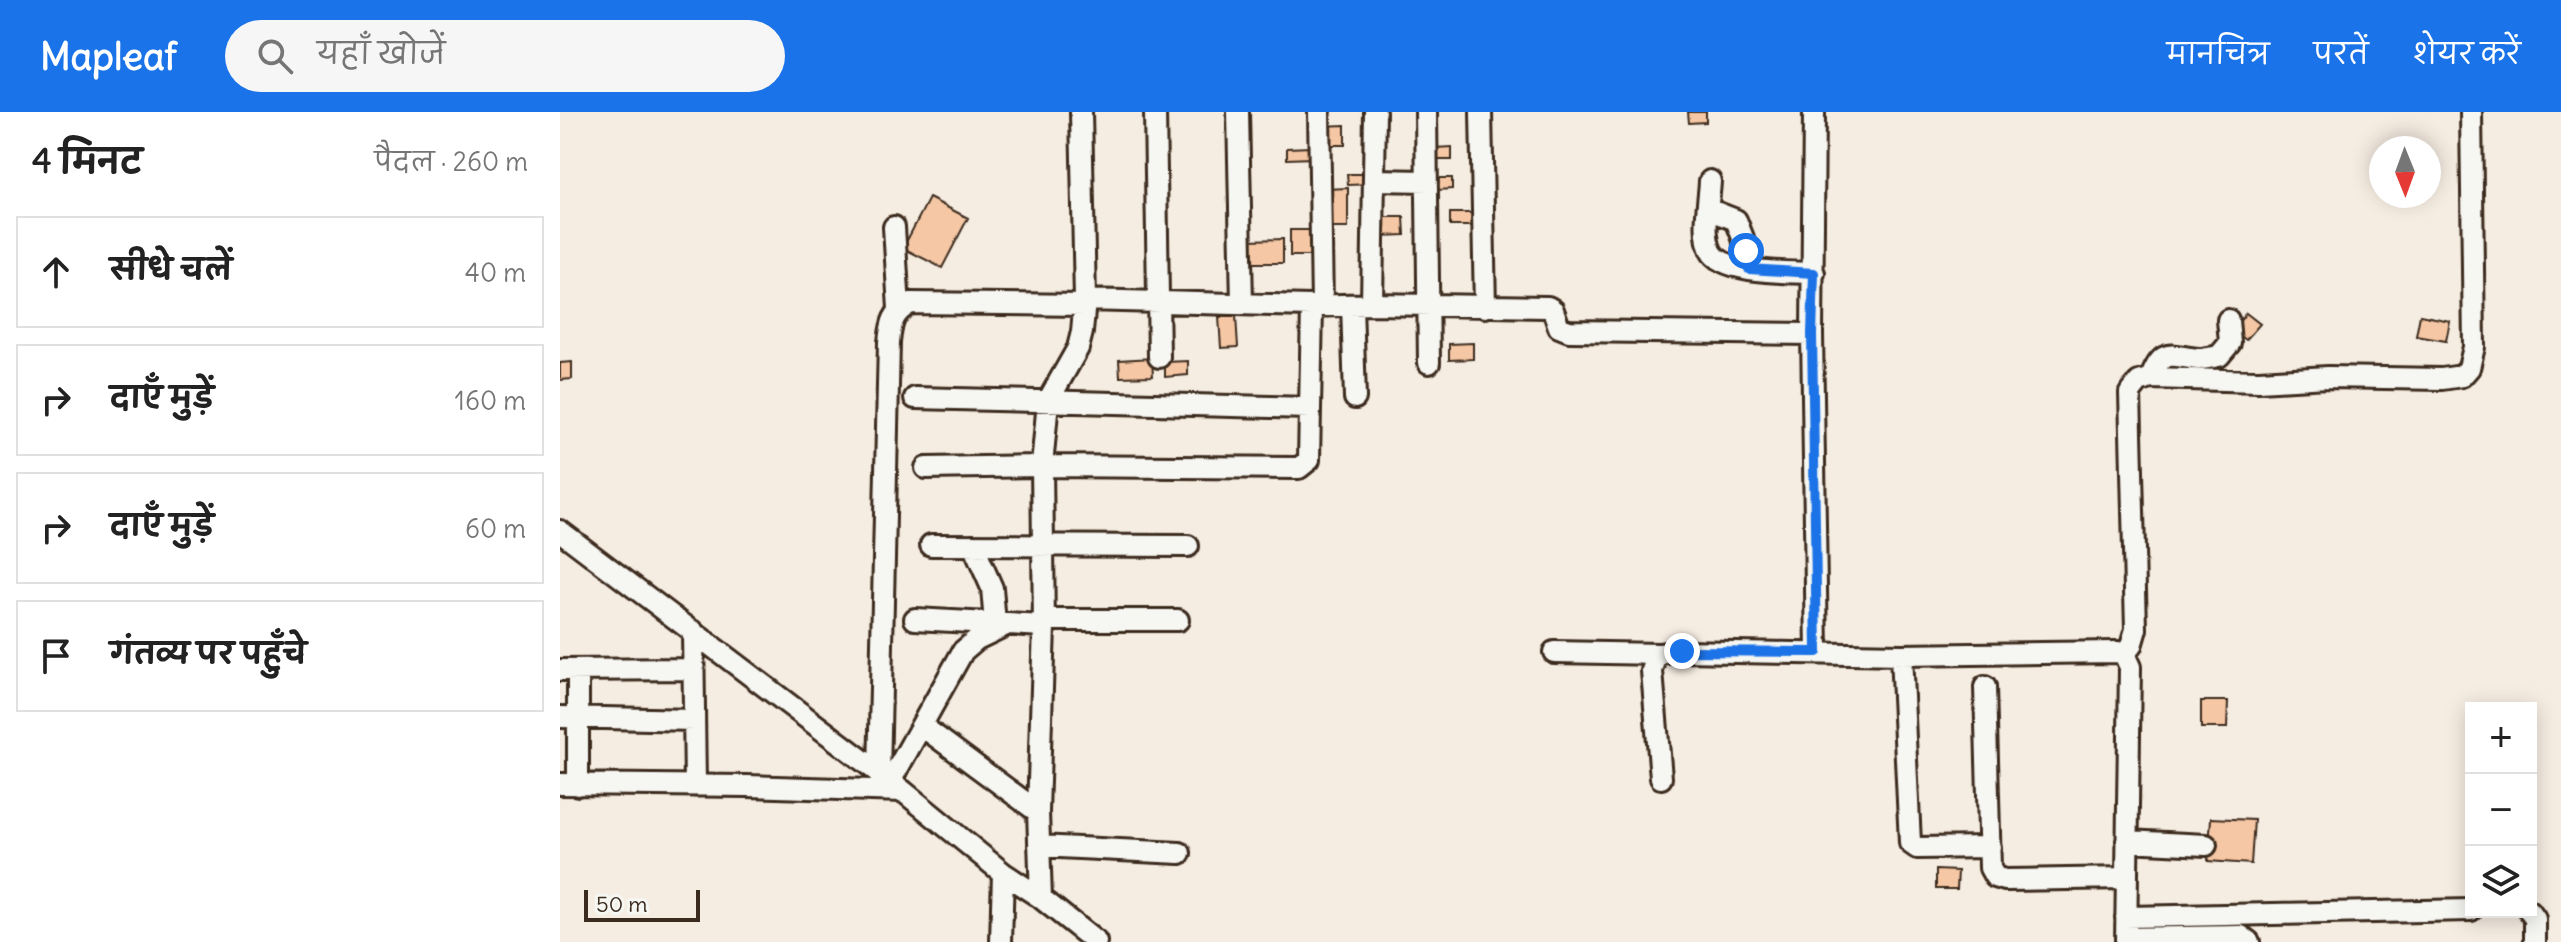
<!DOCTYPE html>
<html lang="hi">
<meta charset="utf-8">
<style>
body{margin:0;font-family:Delius,"Playpen Sans Deva",sans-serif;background:#f6f6f6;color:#222}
.controls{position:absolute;right:24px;bottom:24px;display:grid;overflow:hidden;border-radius:0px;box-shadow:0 4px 20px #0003}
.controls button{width:72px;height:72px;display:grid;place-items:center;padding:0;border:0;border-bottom:2px solid #e0e0e0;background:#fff;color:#222;font:40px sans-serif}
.compass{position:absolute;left:1809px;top:24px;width:72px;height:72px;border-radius:50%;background:#fff;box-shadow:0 4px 20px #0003;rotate:179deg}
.scale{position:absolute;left:24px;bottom:20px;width:116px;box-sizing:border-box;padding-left:8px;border:4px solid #3b2a1e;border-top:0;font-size:22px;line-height:28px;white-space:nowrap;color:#3b2a1e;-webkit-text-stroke:6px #f6f6f2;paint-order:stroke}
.stop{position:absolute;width:24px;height:24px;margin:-18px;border:6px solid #1a73e8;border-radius:50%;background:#fff}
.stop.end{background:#1a73e8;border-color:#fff;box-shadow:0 2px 8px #0008}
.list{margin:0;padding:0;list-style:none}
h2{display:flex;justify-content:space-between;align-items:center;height:104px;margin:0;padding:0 32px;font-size:34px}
h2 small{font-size:26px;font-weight:400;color:#767676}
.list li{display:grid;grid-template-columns:52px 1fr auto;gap:24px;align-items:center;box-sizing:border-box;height:112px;margin:0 16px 16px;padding:0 16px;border:2px solid #e0e0e0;border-radius:0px}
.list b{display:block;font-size:30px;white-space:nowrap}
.list em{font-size:26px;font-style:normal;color:#767676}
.icon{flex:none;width:44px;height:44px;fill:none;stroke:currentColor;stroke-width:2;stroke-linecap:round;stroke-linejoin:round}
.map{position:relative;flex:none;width:2001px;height:830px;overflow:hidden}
header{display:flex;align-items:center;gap:48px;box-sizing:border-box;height:112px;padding:0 40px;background:#1a73e8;color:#fff}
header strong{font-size:38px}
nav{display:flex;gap:44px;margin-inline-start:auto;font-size:28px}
.search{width:560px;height:72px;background:#f6f6f6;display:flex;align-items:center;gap:20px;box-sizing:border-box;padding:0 28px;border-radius:44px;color:#767676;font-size:30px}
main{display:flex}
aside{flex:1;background:#fff}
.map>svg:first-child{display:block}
.building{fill:#f5c7a4;stroke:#3b2a1e;stroke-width:2}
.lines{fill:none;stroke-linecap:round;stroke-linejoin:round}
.minor-casing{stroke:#3b2a1e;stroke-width:26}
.minor{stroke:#f6f6f2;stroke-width:20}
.route{stroke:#1a73e8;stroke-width:10}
</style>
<header>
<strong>Mapleaf</strong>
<div class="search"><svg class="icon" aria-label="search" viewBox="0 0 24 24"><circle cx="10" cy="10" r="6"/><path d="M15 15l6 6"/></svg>यहाँ खोजें</div>
<nav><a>मानचित्र</a><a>परतें</a><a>शेयर करें</a></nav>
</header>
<main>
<aside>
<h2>4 मिनट<small>पैदल · 260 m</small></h2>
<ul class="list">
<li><svg class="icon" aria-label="ahead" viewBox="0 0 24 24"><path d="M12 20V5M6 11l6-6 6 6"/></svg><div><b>सीधे चलें</b></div><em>40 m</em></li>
<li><svg class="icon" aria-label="right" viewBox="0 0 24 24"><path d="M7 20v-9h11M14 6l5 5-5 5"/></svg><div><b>दाएँ मुड़ें</b></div><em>160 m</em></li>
<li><svg class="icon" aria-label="right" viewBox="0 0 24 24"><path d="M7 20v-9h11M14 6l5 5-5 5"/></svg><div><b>दाएँ मुड़ें</b></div><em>60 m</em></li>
<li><svg class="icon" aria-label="arrive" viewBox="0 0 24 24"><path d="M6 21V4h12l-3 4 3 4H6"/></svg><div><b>गंतव्य पर पहुँचे</b></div></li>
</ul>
</aside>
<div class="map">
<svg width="2001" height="830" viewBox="0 0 2001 830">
<rect width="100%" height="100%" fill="#f6ede2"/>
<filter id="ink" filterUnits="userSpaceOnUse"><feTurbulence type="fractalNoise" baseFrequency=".0125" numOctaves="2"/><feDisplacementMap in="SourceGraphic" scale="16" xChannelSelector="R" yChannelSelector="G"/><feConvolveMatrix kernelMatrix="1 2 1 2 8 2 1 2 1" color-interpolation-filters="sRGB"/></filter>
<g filter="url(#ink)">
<path class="building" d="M1128 0H1146V10L1129 11Z
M785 13V33H763L762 14Z
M751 35 752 46 727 47V36Z
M892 35V48H874V36Z
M787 62H812V72L788 73Z
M878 66H892V77L878 78Z
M788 76V116H765V77Z
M369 86 408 106 382 156 343 136Z
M890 101H914V114H890Z
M820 105H844L845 123 821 124Z
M730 118H749L750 144H730Z
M723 127V151H690L689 128Z
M1686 201 1700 212 1686 228 1673 218Z
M1860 203 1890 209 1886 229 1856 224Z
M676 204 678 235 661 236 659 205Z
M913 231V247L889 248V232Z
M592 246 593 264 560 265 559 248Z
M628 249V263L605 265V250Z
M12 250V267L0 268V251Z
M1641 589H1668L1667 616H1641Z
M1651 706 1694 708 1691 752 1648 749Z
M1376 758 1398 759 1397 777H1376Z"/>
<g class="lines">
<defs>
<path id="minor" d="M595 0 599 245
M678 0 682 192
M759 0 762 194
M866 0 869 251
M921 0 925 195
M1254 0 1252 222 1257 540
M815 68 867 69
M1150 69C1149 91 1142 119 1151 139 1162 162 1231 160 1254 161
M1148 97 1176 108 1183 126 1189 157
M334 115 339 197
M525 188 752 194 812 192 988 195 993 198 999 215 1009 219 1252 222
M812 192 815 0
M792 193 795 286
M1591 266C1603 234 1611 245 1639 247 1645 247 1653 245 1659 244L1670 231 1668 208
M355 286 750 296
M366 356 482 354 739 356 749 348 752 194
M0 419 343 679 443 761 481 786 536 830
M371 433 628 434
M413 433 432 476 435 512
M355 507 484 514
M484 508H618
M133 519 135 674
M994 540 1100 542
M1564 542 1571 534 1576 517 1570 281 1579 270 1591 266 1699 269 1768 265 1882 267 1902 264 1909 256 1914 235 1911 0
M1341 543 1350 731 1357 736 1430 735
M0 558 133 557
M1425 575 1430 756 1435 765 1445 768 1567 766
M0 605 134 608
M362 614 478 700
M319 662 329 230C331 211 333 200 351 191L524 193
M1101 666 1092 559 1095 549 1100 542 1122 539 1341 543 1558 540 1564 542 1570 555 1566 830
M330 670 403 539 417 527 446 513
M0 672 187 674 343 679
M18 673V558
M1567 729 1646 733
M479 734 620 741
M481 786 478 700 484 514 482 354 488 289 518 236 522 220 525 188 521 0
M1970 800 1975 807V830
M1566 805 1911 798
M1566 826 1681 824 1689 830
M441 830 443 761"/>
</defs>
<use href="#minor" class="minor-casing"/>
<use href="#minor" class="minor"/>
</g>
</g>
<g class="lines" filter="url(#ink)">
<path class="route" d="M1122 539 1257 540 1252 222 1254 161 1189 157 1186 139"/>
</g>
</svg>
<div class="controls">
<button>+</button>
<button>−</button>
<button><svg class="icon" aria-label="layers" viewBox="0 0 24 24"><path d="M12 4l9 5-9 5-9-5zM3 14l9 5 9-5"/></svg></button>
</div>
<svg class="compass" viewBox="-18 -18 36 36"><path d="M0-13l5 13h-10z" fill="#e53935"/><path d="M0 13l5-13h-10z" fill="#767676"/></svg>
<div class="scale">50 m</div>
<div class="stop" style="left:1186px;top:139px"></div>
<div class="stop end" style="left:1122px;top:539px"></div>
</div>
</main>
